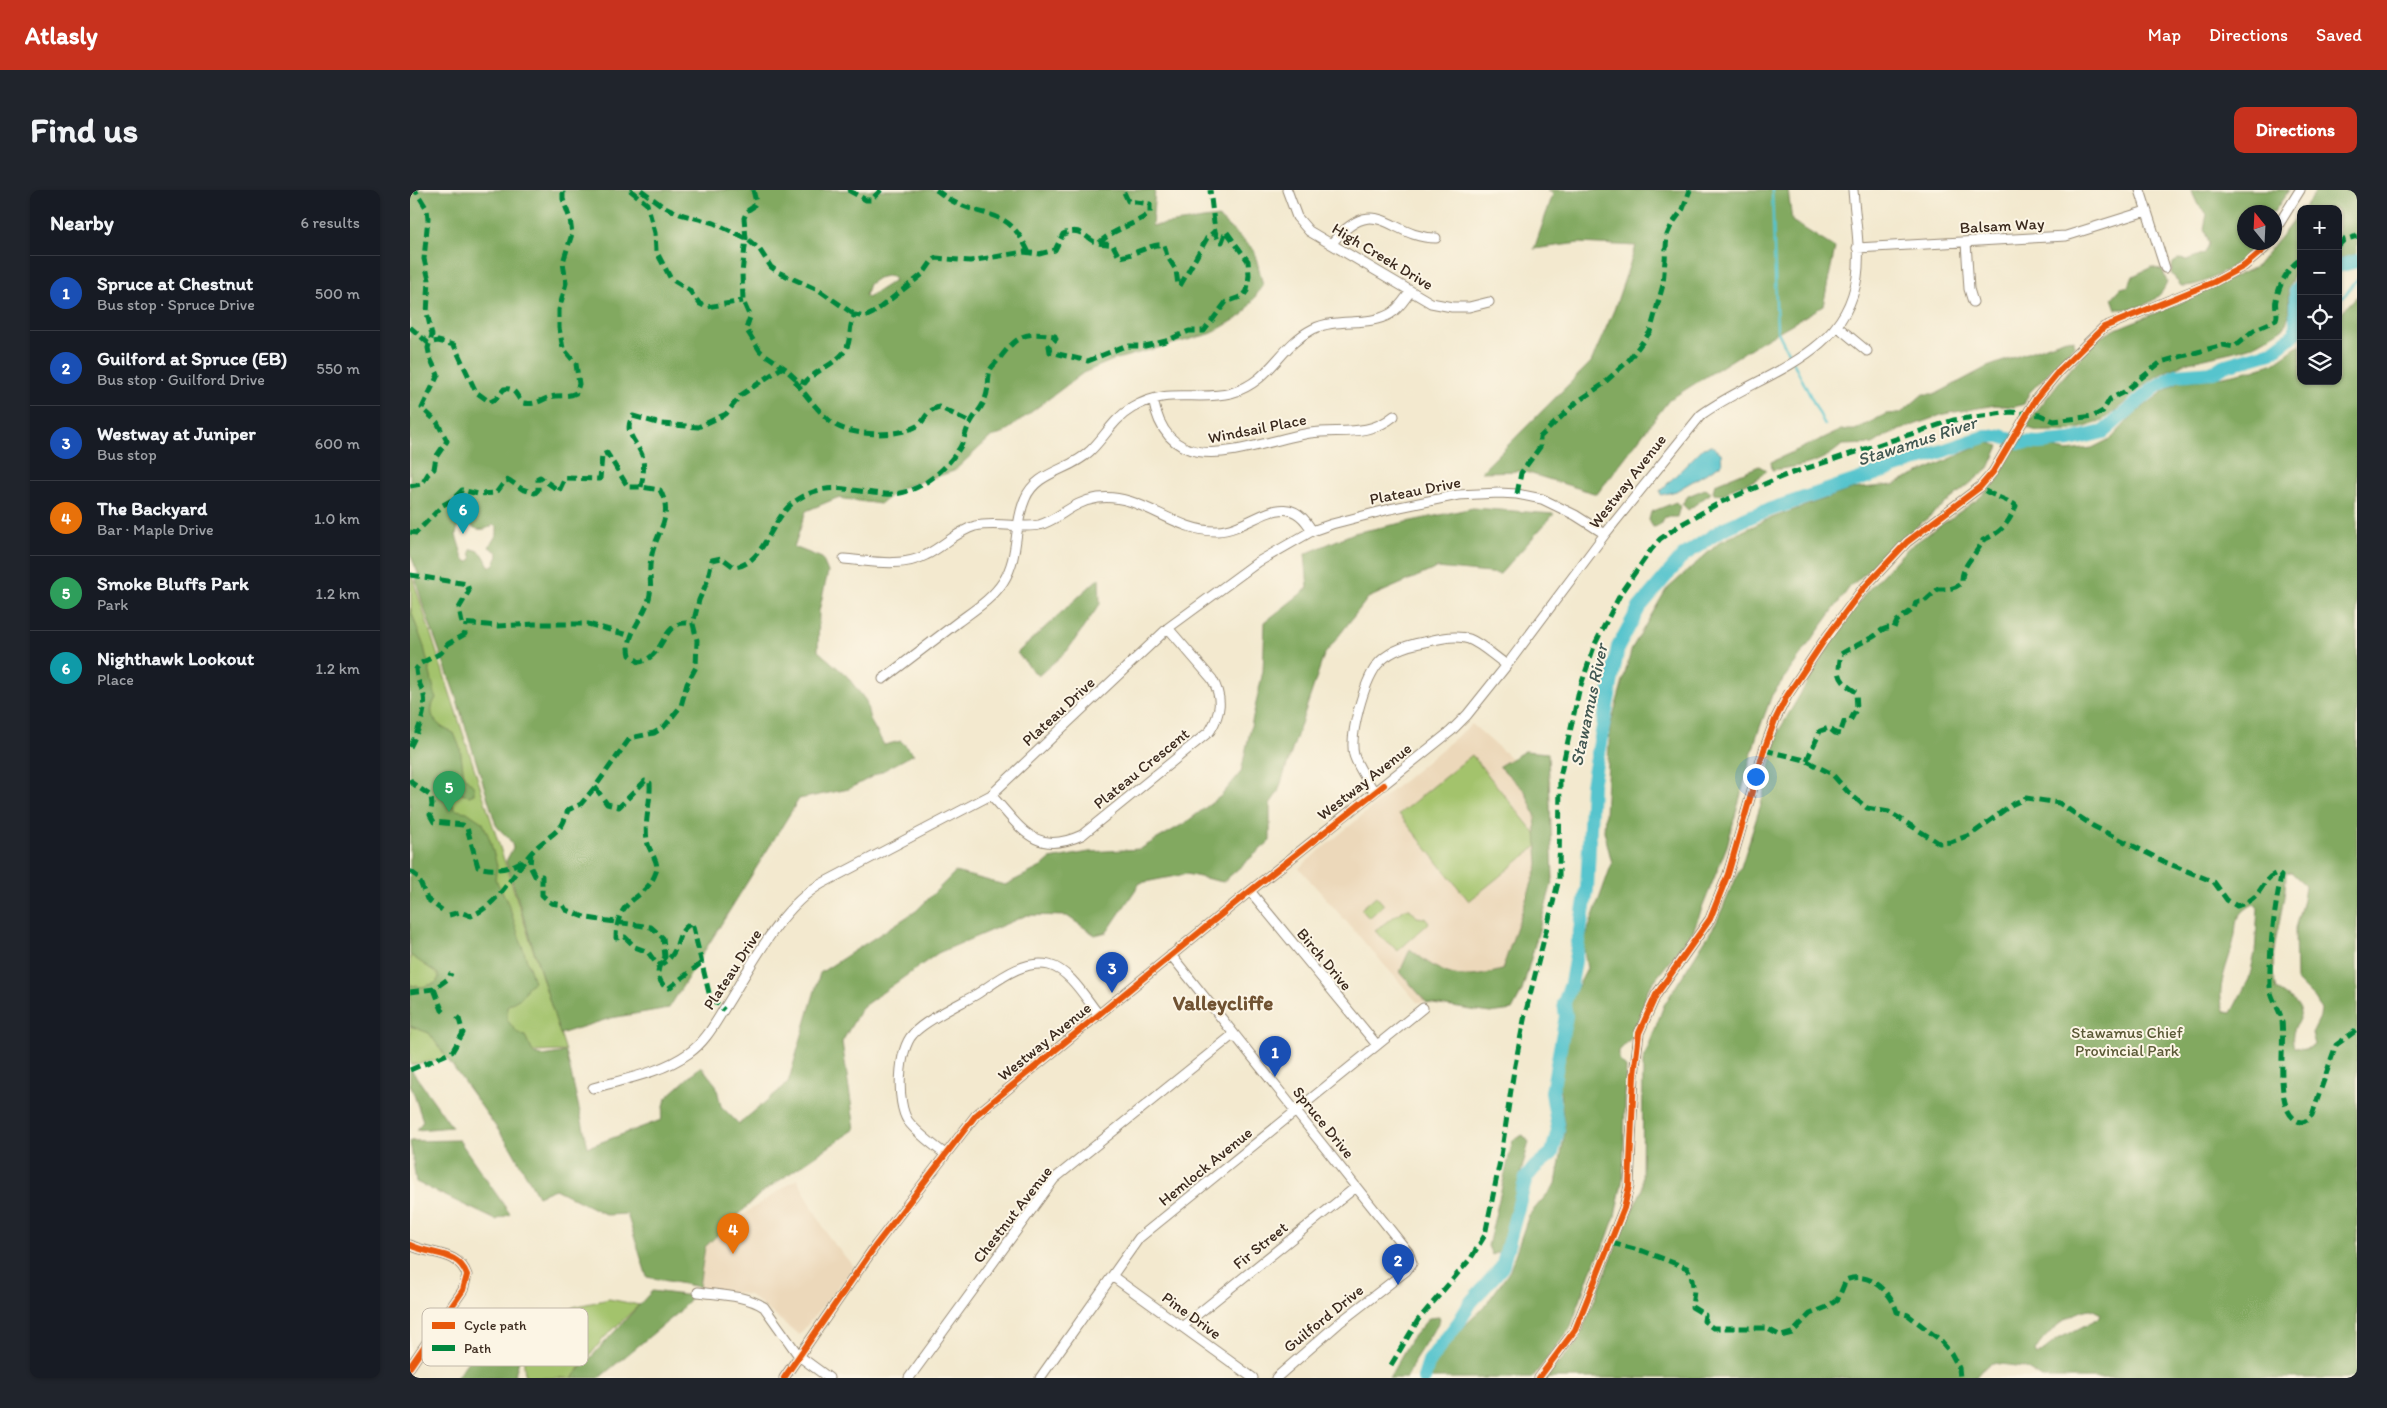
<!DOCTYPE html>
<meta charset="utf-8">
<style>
body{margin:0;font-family:Itim,sans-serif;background:#20242c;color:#f1f3f6}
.controls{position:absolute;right:15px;top:15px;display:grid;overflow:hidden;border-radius:10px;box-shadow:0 1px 4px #0004}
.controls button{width:45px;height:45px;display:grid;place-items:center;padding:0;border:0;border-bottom:1px solid #363941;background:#171b24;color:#f1f3f6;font:25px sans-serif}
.compass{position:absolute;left:1827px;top:15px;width:45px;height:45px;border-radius:50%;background:#171b24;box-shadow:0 1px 4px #0004;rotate:342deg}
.you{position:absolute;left:1345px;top:586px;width:18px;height:18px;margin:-12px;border:4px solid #fff;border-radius:50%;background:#1a73e8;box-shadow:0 0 0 8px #1a73e833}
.badge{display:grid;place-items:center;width:32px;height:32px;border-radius:50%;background:#c8321e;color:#fff;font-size:16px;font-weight:700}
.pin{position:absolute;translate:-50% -41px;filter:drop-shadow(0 1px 2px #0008)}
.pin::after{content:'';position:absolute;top:26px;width:18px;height:15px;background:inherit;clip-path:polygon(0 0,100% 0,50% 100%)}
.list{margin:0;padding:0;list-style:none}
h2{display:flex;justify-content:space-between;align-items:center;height:65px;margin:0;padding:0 20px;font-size:21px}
h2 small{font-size:16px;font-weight:400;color:#9ea1a6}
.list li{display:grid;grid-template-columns:32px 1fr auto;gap:15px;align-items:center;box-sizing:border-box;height:75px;padding:0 20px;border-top:1px solid #363941}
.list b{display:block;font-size:19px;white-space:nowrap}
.list p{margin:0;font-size:16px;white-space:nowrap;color:#9ea1a6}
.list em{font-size:16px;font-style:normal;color:#9ea1a6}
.icon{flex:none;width:28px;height:28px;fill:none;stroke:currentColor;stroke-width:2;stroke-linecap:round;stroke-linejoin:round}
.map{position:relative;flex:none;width:1947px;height:1188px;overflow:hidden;border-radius:10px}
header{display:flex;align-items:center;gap:30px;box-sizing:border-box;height:70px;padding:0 25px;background:#c8321e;color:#fff}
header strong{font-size:24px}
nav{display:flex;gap:28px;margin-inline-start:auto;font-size:18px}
.intro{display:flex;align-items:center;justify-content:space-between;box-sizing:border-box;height:120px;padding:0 30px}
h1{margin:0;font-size:35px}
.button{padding:12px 22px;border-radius:10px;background:#c8321e;color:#fff;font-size:18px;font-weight:700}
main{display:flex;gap:30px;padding:0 30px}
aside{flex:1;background:#171b24;border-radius:10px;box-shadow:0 1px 4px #0004}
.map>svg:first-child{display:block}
.built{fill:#ecd8ba}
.green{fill:#a3c36c;stroke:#6f7645}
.forest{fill:#82a960;stroke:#5e6a3f;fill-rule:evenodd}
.water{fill:#57c4cd;stroke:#497776}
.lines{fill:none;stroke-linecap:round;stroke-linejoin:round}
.stream{stroke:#57c4cd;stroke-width:2.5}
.river{stroke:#57c4cd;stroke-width:14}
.minor-casing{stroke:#978a76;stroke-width:11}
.minor{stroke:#fff;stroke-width:9}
.quiet{stroke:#00873e;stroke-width:5;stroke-dasharray:10 5;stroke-linecap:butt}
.cycleway-casing{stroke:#fcf5e5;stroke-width:9}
.cycleway{stroke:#e8590c;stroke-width:6}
.labels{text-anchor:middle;stroke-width:4;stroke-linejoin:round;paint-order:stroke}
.street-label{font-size:16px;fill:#3b2a1e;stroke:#fcf5e5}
.park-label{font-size:16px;fill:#5a5835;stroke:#fcf5e5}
.water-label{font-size:18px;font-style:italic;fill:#435853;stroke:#fcf5e5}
.district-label{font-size:21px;font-weight:bold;fill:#705232;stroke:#fcf5e5}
.key{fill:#fcf5e5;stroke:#c2b8a9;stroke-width:1}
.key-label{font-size:14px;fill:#3b2a1e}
</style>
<header>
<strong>Atlasly</strong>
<nav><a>Map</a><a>Directions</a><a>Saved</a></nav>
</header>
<div class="intro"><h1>Find us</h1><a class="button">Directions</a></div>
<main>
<aside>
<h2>Nearby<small>6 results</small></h2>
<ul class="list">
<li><span class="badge" style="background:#1a4fb4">1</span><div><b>Spruce at Chestnut</b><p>Bus stop · Spruce Drive</p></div><em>500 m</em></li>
<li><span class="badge" style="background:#1a4fb4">2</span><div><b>Guilford at Spruce (EB)</b><p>Bus stop · Guilford Drive</p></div><em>550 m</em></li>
<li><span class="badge" style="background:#1a4fb4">3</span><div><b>Westway at Juniper</b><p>Bus stop</p></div><em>600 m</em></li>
<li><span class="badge" style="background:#e8710a">4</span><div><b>The Backyard</b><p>Bar · Maple Drive</p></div><em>1.0 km</em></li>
<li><span class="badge" style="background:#2e9e5b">5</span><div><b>Smoke Bluffs Park</b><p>Park</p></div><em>1.2 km</em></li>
<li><span class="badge" style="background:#0f9aa8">6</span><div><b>Nighthawk Lookout</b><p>Place</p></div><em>1.2 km</em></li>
</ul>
</aside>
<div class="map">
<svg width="1947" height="1188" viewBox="0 0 1947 1188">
<rect width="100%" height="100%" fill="#fcf5e5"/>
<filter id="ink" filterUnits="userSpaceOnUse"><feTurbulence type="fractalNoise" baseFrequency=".02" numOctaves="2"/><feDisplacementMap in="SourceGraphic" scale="10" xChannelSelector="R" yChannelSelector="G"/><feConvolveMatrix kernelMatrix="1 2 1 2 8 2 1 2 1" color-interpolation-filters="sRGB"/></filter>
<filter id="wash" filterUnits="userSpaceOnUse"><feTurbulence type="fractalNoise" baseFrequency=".0096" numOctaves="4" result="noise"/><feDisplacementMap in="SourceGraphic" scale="20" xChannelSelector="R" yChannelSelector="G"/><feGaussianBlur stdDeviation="1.12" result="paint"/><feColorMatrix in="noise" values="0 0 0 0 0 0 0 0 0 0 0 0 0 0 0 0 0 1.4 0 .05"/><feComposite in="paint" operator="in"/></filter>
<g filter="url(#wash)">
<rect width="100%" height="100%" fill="#f3e9cf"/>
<path class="built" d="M1062 534 1110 576 1141 590 1117 748 1091 813 1007 812 889 678Z
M387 989 420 1049 444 1077 389 1145 339 1105 289 1097 294 1057 337 1022Z"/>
<path class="green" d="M1 383 156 861 62 864 0 875Z
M1062 565 1132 652 1059 711 989 624Z
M966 706 974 715 959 728 951 719Z
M995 719H1000L1007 727 1015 728 1019 733 988 761C979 752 972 751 965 740Z
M199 1109 229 1115 193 1149 162 1188H115L113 1161 163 1117Z"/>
<path class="forest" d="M0 0H745L742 36 808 27 844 60 853 95 833 125 800 144 703 170 673 183 592 244 581 247 544 281 491 298 470 314 427 308 396 321 384 357 412 368 418 382 409 421 408 461 436 485 456 511 460 530 474 555 491 551 504 564 439 599 389 609 259 818 201 828 150 844 96 671 103 658C101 647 92 644 86 635L46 507 13 415 6 391 8 383 0 364ZM476 86 483 87 485 90 457 108 455 106 459 94 468 88ZM55 332C65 339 71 343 83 335L87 337V344L79 357 87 362 88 366 83 376H79C74 367 74 361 62 359L60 362 62 369 58 372 53 368 46 345 48 337Z
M1138 0H1378L1382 31 1425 58 1413 116 1352 151 1259 210 1187 304 1112 281 1071 282 1181 172 1204 120 1226 56 1169 53 1124 59 1143 4Z
M1781 0H1879L1864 22H1834V52L1850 53 1848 57C1827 73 1798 97 1771 96L1761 83 1763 73 1769 69 1777 70 1795 63 1799 54 1794 39 1797 24 1788 15Z
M1907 0H1947V64L1928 69V19H1893Z
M1891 21V78L1886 80 1878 99 1879 124 1875 137C1865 143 1853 151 1842 156 1816 165 1787 167 1761 179 1714 200 1708 240 1647 241 1636 241 1627 243 1617 237L1619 231 1649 192 1687 149 1708 138 1768 114 1847 76Z
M1742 77 1753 81 1757 92C1750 113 1727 120 1706 119L1702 108 1711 98 1719 96 1723 86Z
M1947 106V1188H1632L1614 1177 1582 1173 1572 1180 1565 1188H1135L1167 1153 1212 1042 1232 1000 1233 871 1254 815 1306 733 1331 677 1351 614 1368 542 1423 449 1457 401 1498 358 1568 309 1587 291 1603 258H1643L1657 261 1682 258 1702 248 1724 224 1754 201 1770 191 1799 189 1843 180 1864 173 1891 154V191H1928V126ZM1881 682 1895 695 1893 710 1885 738 1886 790 1905 809 1911 819 1910 827 1902 843 1905 855 1896 859 1884 857C1875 829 1914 825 1866 800 1856 761 1876 723 1876 683ZM1844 714 1848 718 1845 763 1839 789 1821 823 1815 822C1803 801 1820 771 1824 749 1826 743 1825 736 1827 730 1832 722 1836 718 1844 714ZM1681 1119 1691 1124 1689 1128 1648 1149 1627 1165 1625 1161C1635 1144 1661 1120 1681 1119Z
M1656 149 1664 150V156L1619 203 1614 214 1604 217 1585 215 1534 224 1479 244 1463 254 1432 255C1410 275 1390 276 1362 280L1361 272 1431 240H1445L1476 224 1491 223 1513 204H1526L1577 177Z
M1577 252 1589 256 1579 278 1487 353 1439 398 1362 505 1346 548 1317 656 1283 741 1238 799 1225 844 1209 861V870L1216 877 1213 988 1205 1026 1196 1051 1180 1082 1160 1139 1122 1188H1019L1024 1171 1038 1152 1075 1116 1099 1082 1119 1025 1146 994 1155 942 1149 894 1160 811 1177 779 1173 754 1202 673 1194 641 1200 537 1222 458 1256 400 1310 352 1356 330 1442 299 1483 295Z
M1349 276 1356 280C1343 298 1328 290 1314 305L1305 304 1303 301 1305 294Z
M1295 299 1301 303 1278 320 1272 314 1278 306Z
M1266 312 1270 316 1267 327H1255L1249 336 1243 337 1239 330 1241 322Z
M1063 318 1144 324 1090 384 1027 378 958 408 914 465 868 602 860 614V651L813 692 776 684 730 693 697 742 685 745 657 726 617 725 528 763 452 817 432 852 445 939 351 1003 295 1057 289 1097 237 1087 217 1024 197 1025 145 999 128 1006 101 958 19 843 0 836V795L12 797 26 793 29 787 27 783 0 765V418L14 457 26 508C15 525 27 537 44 543L50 558 54 586 64 597V604L59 606 40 601V611L46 620 57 622 73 633 80 650 87 676 85 689 97 710 124 792 118 796 112 807 97 816V830L108 843 115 846 124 864 133 866 156 862 178 957 251 930 256 908 291 876 306 895 311 916 329 934 378 893 410 783 506 721 545 682 595 695 631 677 640 669 679 662 730 659 775 633 811 606 831 582 853 481 855 432 898 398 895 364 944 343Z
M689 388 690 414 657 461 628 486 607 463Z
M1115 561 1138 563 1143 689 1112 801 1102 820 1080 823 1017 813 990 782 1000 759C1035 787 1048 792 1092 780L1128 675 1125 625 1115 601 1089 576Z
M0 878 42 937 7 940 13 931 0 893Z
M1113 945 1119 952 1090 1062 1082 1065 1078 1056 1103 950Z
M49 950 100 1024 86 1030 6 992 0 951Z
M242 1101 282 1106 268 1123 189 1188H162Z
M1029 1127 1030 1130 1005 1169 997 1188H979L1001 1149 1019 1128Z
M81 1139 97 1144 111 1164 104 1188H46Z"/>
<path class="water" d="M1302 256 1311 263 1312 274 1266 301 1251 305 1250 301 1293 258Z"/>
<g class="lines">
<path class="stream" d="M1362 0 1367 140 1415 235
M1928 110 1935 105 1947 89
M1887 134 1891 133"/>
<path class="river" d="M1928 76 1947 71
M1014 1188 1019 1171 1049 1132 1061 1112 1092 1077 1116 988 1125 977 1142 963 1148 940 1142 902 1156 826 1154 813 1161 794 1177 699 1182 595 1208 457 1229 418 1273 366 1313 339 1344 325 1577 246H1590L1609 252 1629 253 1660 250 1693 242 1744 198 1766 185 1804 182 1813 176 1861 162 1886 143V100L1891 92"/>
</g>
</g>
<g filter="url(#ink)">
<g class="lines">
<defs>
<path id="minor" d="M877 0 887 27 899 41 1021 113 1042 117H1059L1079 112
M1730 0 1755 78
M1864 42 1890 0
M1556 52 1559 99 1563 112
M922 53C967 0 979 48 1026 48
M1447 58 1656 46 1736 21
M1428 137 1457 161
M743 209C759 297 843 252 900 243 930 239 959 247 984 226
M434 369C460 371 492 378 516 365 533 357 547 341 565 336 588 331 611 339 629 335 649 330 661 312 688 308 730 302 764 342 807 341 843 340 876 293 902 341
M473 489C498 470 523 451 548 432 564 420 582 409 593 392 610 366 603 336 615 309 626 281 660 281 680 261 695 247 703 229 722 218 759 196 786 212 821 203 862 191 869 156 903 139 927 127 957 137 980 124 989 119 994 110 1000 102
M964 602C958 591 948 578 944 565 939 545 954 492 967 475 978 461 998 455 1014 452 1028 449 1045 444 1059 449 1072 454 1086 468 1097 475
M581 605C611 637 624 667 672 645L800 541C811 523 813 508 802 489L758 438
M840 701 967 855
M761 765 998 1062 1002 1073 996 1081 929 1133 866 1188
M183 898C215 889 251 883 279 863 295 852 304 835 314 819 340 779 369 718 411 694L581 605 758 438 848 372 902 341 922 334 980 319 1048 305 1089 303 1107 304 1132 309 1165 325 1195 344
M535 964C522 954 508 944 498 931 486 913 488 860 503 844 515 830 550 814 567 804 587 791 613 769 639 775 660 780 676 809 689 825
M0 1055C22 1066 48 1060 57 1085L53 1100 0 1177
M702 1086 843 1188
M288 1102C310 1105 335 1105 354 1117L389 1166 419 1188
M773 1136 946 997
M374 1188 466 1055 566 925 840 701 1041 541 1057 525 1097 475 1195 344 1291 225C1348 183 1435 169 1447 87 1451 60 1445 28 1443 0
M499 1188 644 989 824 844
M630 1188 729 1048 1013 818
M1129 1188 1165 1140 1214 1018 1219 996 1224 885 1229 843 1246 805 1300 729 1318 684 1354 560 1365 530 1377 506 1413 452 1452 400 1497 352 1570 297 1583 282 1626 209 1649 181 1694 137 1804 92 1834 76 1854 59 1858 52"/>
</defs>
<use href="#minor" class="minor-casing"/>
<use href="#minor" class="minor"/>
<path class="quiet" d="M220 0 237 14 245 43 246 61 261 89 279 100 290 114 297 117 333 111
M231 0 251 15 270 24 304 33 336 48 350 60 361 77 368 82 410 101 445 125
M343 0 346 12 343 17 337 21 334 28 336 48 332 83 333 111 340 127 336 139 350 161 376 179
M438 0 456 10H461L471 0
M526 0C532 4 539 10 546 13 583 30 599 19 619 63
M689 53C706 37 722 37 740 23V14L718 11 713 0
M1928 56 1934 50 1947 46
M0 137 18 153 28 151 44 155 66 202 80 212 86 209 94 199C106 197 106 207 113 213 128 216 133 207 146 206 153 205 158 207 166 203L169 194 166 174 153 158 149 138V120L156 93 153 72 162 44 160 29 153 9V0
M385 191C394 203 414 229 427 236 446 246 489 247 507 236 517 230 513 222 529 217L560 232
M0 296 12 294 18 284 24 279 26 267 37 251 27 232 12 218 28 185 20 168 18 158 22 145 17 123 19 90 14 69 18 28 17 19 5 0
M231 297C233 287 235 275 232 265 227 252 212 241 223 226L251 234 288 237 316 224 331 205 373 177 386 189 395 193C402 182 423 176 434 162 443 151 437 137 445 125L455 127 463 123 513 84 522 71 526 68 560 71 614 62 629 64 645 60 653 44C668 38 671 43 683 51 689 55 697 53 703 55L709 67C723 66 741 53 754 55L757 66 766 80 768 95 770 96 797 48 805 41
M1107 304 1111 283 1130 257V247L1167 212 1192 195 1218 171 1240 142 1253 95 1257 45 1262 34 1273 19 1280 0
M0 342 6 343 33 315 42 310 52 300 68 304 86 303 95 291 99 290 112 299 125 303 128 300V288L130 287 149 301 155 288 190 289 192 265 197 263 218 297H231L250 300C265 327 245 343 241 369 238 381 242 393 240 404 237 425 214 444 220 465L229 472C257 467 251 426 283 434
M0 385 57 394 59 401 49 418 52 433 89 436 124 434H178L221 446
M0 557C7 544 17 521 14 506 12 496 7 493 6 479L11 473 31 463 38 454 55 444 56 434
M1354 560 1395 570 1422 584 1438 602 1457 618 1479 622 1529 653 1541 652 1562 644 1601 615 1616 608 1649 613 1683 636 1757 673 1804 692 1817 710 1827 716C1855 708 1849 690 1867 683L1871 686C1864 722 1859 759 1860 796 1860 808 1870 819 1872 831 1875 854 1864 917 1886 930 1893 935 1897 930 1902 925L1926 855 1947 840
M1397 571C1401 558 1406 553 1410 541L1419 538 1425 543 1430 544 1434 532 1440 531 1447 518 1446 502C1428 490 1427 485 1431 464 1441 458 1453 452 1463 447 1472 441 1471 437 1484 438L1487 431 1504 419 1506 412H1514L1528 399C1538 399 1545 400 1552 392 1551 374 1567 365 1573 350 1591 343 1598 334 1606 316L1604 314 1577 302 1570 297
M0 589 2 593 21 606 22 615 20 625 24 632 53 635 57 638 68 677C84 681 98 680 112 671
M185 597 197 614 209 617 235 591 240 593C241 612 234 631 237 650 238 661 250 671 246 682 235 713 207 704 206 748L215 747 225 757 238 762 248 776C276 762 260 745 282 733L300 807 314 820
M121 663 120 676 125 686H132V705L141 713 153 715 156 720 177 728 241 737 253 748 255 767C247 777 245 785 254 796L259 798 290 774
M0 681 8 687 17 709 32 720
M39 725 50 722 61 726C91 714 104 679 126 658 134 650 145 644 152 635 155 630 156 625 158 620L171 614 185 597 220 548 244 543 254 537 271 516 277 494 286 477 287 450 283 434 289 410 297 392 302 370 312 368 324 377C354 375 361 328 384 312 416 289 440 302 475 304 504 306 531 285 547 262 556 250 554 242 561 232 565 224 572 218 575 209 579 200 578 186 580 180 582 176 587 172 590 168 607 146 614 141 645 146L646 149 639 156 640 162 678 171 715 156H735L756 151 779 141H794L816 112 833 106 837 101 839 85 838 71 816 41 812 52 808 51 805 41 800 0
M24 799 32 820 36 824
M0 802 24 799 39 788 41 783
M0 880 42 862 53 843 49 829 45 825
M1201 1053 1233 1061 1277 1078 1281 1085 1284 1101 1282 1117 1295 1125 1294 1131 1303 1138H1356L1371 1146 1382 1143 1400 1124 1417 1117 1428 1109 1436 1090C1459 1080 1481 1101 1487 1122L1498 1125 1529 1149 1541 1163 1549 1178 1550 1188
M981 1175 1008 1130 1061 1068 1075 1045 1091 966 1104 880 1115 825 1149 689 1150 587 1169 501 1185 454 1212 401 1241 360 1250 349 1270 335 1311 312 1376 285 1544 230 1601 222 1630 225 1644 231 1684 226 1693 221 1700 209 1714 202 1751 172 1813 155 1824 157 1844 140 1866 130C1869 123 1864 118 1866 110 1869 96 1878 76 1891 69"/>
<defs>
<path id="cycleway" d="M0 1055C22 1066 48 1060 57 1085L53 1100 0 1177
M374 1188 466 1055 566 925 840 701 974 595
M1129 1188 1165 1140 1214 1018 1219 996 1224 885 1229 843 1246 805 1300 729 1318 684 1354 560 1365 530 1377 506 1413 452 1452 400 1497 352 1570 297 1583 282 1626 209 1649 181 1694 137 1804 92 1834 76 1854 59 1858 52"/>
</defs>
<use href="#cycleway" class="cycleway-casing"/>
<use href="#cycleway" class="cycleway"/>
</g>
</g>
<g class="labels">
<g class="street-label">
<text transform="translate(1592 35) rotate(-3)" y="6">Balsam Way</text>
<text transform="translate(973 66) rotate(31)" y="6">High Creek Drive</text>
<text transform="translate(847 238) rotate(-11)" y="6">Windsail Place</text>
<text transform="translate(1217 291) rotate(-52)" y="6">Westway Avenue</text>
<text transform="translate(1005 300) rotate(-11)" y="6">Plateau Drive</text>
<text transform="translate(648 521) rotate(-43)" y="6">Plateau Drive</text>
<text transform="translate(731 578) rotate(-39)" y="6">Plateau Crescent</text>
<text transform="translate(954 591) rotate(-38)" y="6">Westway Avenue</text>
<text transform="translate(915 769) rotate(50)" y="6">Birch Drive</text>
<text transform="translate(322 779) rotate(-57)" y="6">Plateau Drive</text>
<text transform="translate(634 851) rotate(-39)" y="6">Westway Avenue</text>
<text transform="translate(914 932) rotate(51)" y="6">Spruce Drive</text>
<text transform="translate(795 976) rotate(-39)" y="6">Hemlock Avenue</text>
<text transform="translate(602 1024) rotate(-52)" y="6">Chestnut Avenue</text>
<text transform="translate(850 1055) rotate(-39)" y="6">Fir Street</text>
<text transform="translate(782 1125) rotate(36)" y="6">Pine Drive</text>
<text transform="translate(913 1128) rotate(-39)" y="6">Guilford Drive</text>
</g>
<g class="park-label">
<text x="1717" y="848">Stawamus Chief<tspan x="1717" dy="18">Provincial Park</tspan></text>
</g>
<g class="water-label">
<text transform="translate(1507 251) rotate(-18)" y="6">Stawamus River</text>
<text transform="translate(1179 515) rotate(-78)" y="6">Stawamus River</text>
</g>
<g class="district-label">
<text x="813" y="820">Valleycliffe</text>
</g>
</g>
<rect x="12" y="1118" width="166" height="58" rx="8" class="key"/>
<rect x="22" y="1132" width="23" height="7" fill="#e8590c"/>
<rect x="22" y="1155" width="23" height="6" fill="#00873e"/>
<g class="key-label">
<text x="54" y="1140">Cycle path</text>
<text x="54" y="1163">Path</text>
</g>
</svg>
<div class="controls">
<button>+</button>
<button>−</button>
<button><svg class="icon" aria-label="locate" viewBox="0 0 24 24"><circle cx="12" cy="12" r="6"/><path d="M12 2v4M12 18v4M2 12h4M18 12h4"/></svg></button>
<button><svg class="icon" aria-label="layers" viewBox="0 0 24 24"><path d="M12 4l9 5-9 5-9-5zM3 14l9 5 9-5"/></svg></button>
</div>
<svg class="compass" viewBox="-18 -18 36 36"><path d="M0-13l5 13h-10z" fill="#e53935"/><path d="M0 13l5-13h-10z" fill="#9ea1a6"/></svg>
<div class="you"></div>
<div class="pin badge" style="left:865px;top:887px;background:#1a4fb4">1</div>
<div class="pin badge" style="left:988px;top:1095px;background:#1a4fb4">2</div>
<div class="pin badge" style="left:702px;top:803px;background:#1a4fb4">3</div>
<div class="pin badge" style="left:323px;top:1064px;background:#e8710a">4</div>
<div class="pin badge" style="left:39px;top:622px;background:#2e9e5b">5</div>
<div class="pin badge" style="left:53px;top:344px;background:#0f9aa8">6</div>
</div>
</main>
